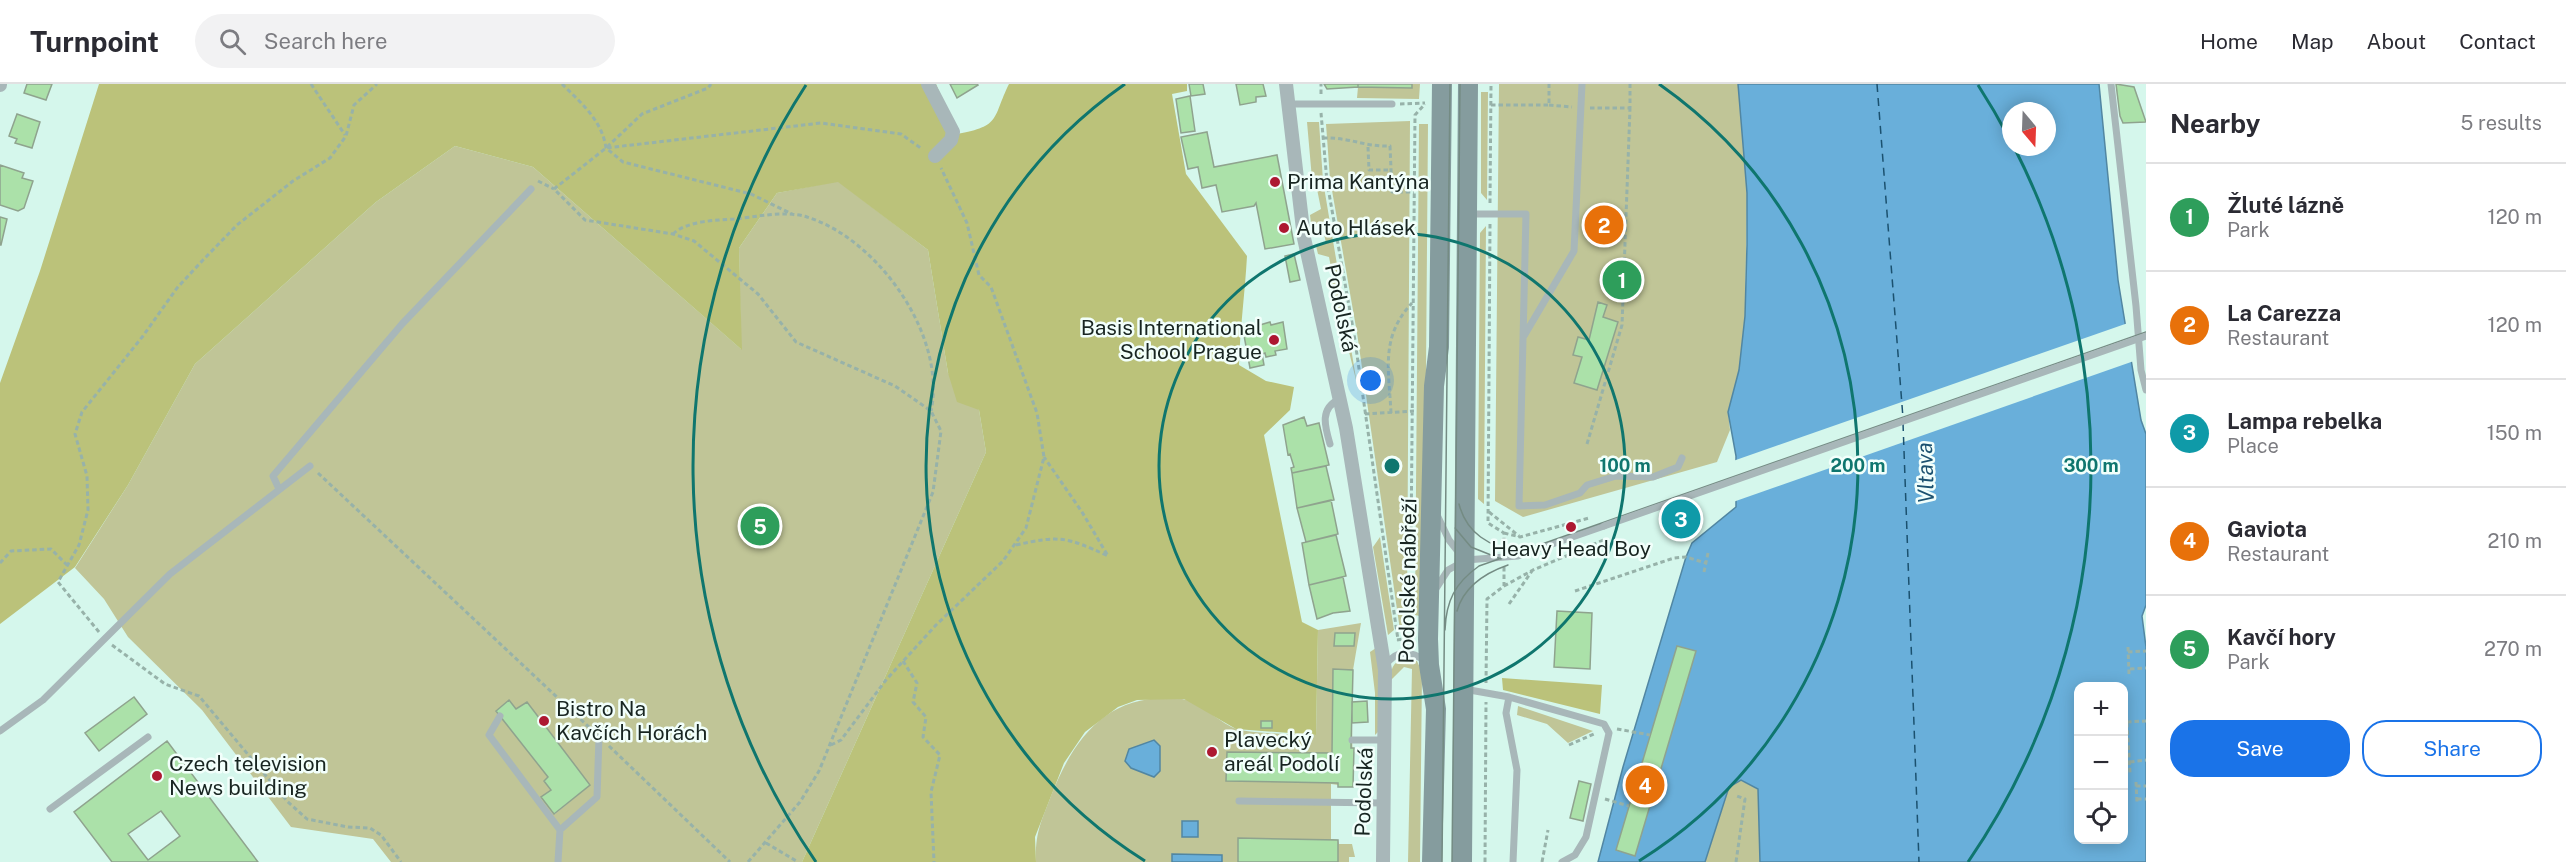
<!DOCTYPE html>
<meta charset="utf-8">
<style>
body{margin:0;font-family:"Public Sans",sans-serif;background:#f2f2f3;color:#2b2b33}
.controls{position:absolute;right:18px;bottom:18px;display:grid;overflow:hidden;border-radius:12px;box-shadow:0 3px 15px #0003}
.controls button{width:54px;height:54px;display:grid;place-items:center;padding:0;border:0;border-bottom:2px solid #e1e1e2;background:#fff;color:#2b2b33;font:30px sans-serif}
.compass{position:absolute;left:2002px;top:18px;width:54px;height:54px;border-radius:50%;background:#fff;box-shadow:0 3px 15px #0003;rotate:161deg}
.you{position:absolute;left:1371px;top:297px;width:21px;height:21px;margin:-15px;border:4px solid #fff;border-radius:50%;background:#1a73e8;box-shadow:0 0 0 9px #1a73e833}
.badge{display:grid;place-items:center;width:39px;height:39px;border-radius:50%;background:#1a73e8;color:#fff;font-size:20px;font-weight:700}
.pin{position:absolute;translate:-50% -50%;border:3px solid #fff;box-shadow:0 2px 6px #0006}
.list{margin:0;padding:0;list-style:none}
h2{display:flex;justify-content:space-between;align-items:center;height:78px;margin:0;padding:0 24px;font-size:26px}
h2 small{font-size:20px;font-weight:400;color:#7c7c81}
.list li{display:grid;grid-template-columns:39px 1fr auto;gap:18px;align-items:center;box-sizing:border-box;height:108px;padding:0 24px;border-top:2px solid #e1e1e2}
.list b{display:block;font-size:22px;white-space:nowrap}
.list p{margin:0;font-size:20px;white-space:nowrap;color:#7c7c81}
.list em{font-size:20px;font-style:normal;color:#7c7c81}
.actions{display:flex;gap:12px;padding:18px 24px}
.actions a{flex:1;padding:14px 0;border:2px solid #1a73e8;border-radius:24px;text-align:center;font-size:21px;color:#1a73e8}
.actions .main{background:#1a73e8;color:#fff}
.icon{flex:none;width:33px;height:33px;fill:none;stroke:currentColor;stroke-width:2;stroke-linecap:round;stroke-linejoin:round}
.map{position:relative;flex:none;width:2146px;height:778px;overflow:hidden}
header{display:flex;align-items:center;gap:36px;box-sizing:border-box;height:84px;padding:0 30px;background:#fff;border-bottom:2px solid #e1e1e2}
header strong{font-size:28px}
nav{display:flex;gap:33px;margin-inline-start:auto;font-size:21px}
.search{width:420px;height:54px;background:#f2f2f3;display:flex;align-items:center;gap:15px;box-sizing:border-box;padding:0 21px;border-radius:33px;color:#7c7c81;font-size:22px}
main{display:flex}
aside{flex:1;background:#fff}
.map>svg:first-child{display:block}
.green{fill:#c0c597;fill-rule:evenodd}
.forest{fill:#bbc27a}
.water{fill:#69afda;stroke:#5186a2;stroke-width:1.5;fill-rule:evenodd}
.pier{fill:#d5f7ec}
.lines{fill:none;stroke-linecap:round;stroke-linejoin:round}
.ferry{stroke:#1b516f;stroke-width:1.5;stroke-dasharray:8 6;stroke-linecap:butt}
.building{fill:#abe1a9;stroke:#8fa38e;stroke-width:1.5;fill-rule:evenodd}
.path{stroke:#97b2a9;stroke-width:3;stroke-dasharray:4.5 3;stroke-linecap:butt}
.service{stroke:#a8b7b9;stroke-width:7}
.minor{stroke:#a8b7b9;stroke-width:14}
.secondary{stroke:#859c9e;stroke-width:20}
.tram{stroke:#748b83;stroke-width:1.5}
.service-bridge{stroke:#a8b7b9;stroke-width:7}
.ring{fill:none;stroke:#0f766e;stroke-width:3}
.poi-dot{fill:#ad1831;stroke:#f2fffb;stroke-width:2}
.labels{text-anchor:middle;stroke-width:5;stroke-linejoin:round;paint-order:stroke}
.poi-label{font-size:21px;fill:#182521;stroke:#f2fffb;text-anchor:start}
.street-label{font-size:21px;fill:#182521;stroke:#f2fffb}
.water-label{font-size:22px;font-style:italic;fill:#1b516f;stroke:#f2fffb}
.centre{fill:#0f766e;stroke:#f2fffb;stroke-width:3}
.ring-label{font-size:18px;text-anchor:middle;font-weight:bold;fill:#0f766e;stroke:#f2fffb;stroke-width:5;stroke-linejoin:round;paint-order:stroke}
</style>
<header>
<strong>Turnpoint</strong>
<div class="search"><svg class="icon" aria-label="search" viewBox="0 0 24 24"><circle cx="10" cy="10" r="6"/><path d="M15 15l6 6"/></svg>Search here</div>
<nav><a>Home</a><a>Map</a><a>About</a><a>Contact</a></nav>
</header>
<main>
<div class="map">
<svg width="2146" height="778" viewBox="0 0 2146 778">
<rect width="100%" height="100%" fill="#d5f7ec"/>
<path class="green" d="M1412 0H1420L1419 15 1357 14 1358 3 1412 4Z
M1499 0H1738L1747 109 1745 232 1739 286 1728 328 1730 346 1717 378 1523 433 1495 417Z
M1481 8H1488L1487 116 1481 109Z
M1410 37 1407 530 1400 546 1357 249 1330 95 1326 40Z
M1307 38H1319L1323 97 1357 300 1332 199 1334 198 1329 173 1318 170 1316 162 1326 159 1322 141 1311 139 1310 131 1321 125 1315 95H1312Z
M1419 40H1428L1424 533 1415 531V526Z
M455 62 533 83 741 265 739 164 777 109 838 97 928 166 948 289 979 326 986 368 802 778H391L373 755 291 743 202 626 128 553 104 515 75 484 128 401 195 280 376 118ZM509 616 516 625 527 618 590 701 555 730 542 714 551 706 544 697 548 693 496 627Z
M1486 142 1484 420 1478 415 1480 149Z
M1380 453 1394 546 1388 551 1373 463Z
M1361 539 1353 586 1352 618 1367 617 1368 638 1352 639 1353 703 1331 700V755L1338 756 1339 760H1352L1355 773H1349V778H1036C1035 749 1041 738 1051 712 1075 651 1110 607 1182 615 1197 616 1219 638 1234 644 1248 650 1298 650 1316 651L1318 546Z
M1376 564 1380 594 1378 648 1375 651V609L1370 568Z
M1406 574 1417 577 1422 588 1420 778H1408L1412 585 1404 583 1391 596C1390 584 1394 577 1406 574Z
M1518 622 1593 647 1568 659 1547 640 1517 631Z
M1740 696 1758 705 1760 778H1705L1729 703Z"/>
<path class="forest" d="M99 0H936L957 50C1002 42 992 34 1009 0H1187V7L1172 10 1186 90 1247 172C1245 209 1240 244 1239 281L1266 297 1294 303 1290 326 1264 351 1302 538 1318 546 1316 651 1236 645 1184 615 1137 616 1118 623 1085 648 1064 679 1035 753 1036 778H802L986 368 979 326 957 318 948 289 928 166 838 98 777 109 739 164 742 266 533 83 455 62 376 118 195 280 128 401 75 483 0 540V299L40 187Z
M1502 594 1602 601 1600 630 1503 606Z"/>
<path class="water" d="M1738 0H2099L2118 196 2141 336 2146 350V521L2142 532 2146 563V778H1760L1758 705 1741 696 1729 703 1705 778H1598L1623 683 1686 473 1692 459 1736 423V372L1728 328 1739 286 1745 232 1747 161V109ZM2011 27H2047V63H2011ZM2078 602H2124V756H2078Z
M1154 656 1160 662V687L1154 693 1131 684 1125 677 1129 665Z
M1182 737H1198V753H1182Z
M1172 770 1222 771V778H1172Z"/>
<path class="pier" d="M2128 239 2134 277 1733 418V377Z"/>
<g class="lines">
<path class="ferry" d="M1877 0 1903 334
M1903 339 1919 778"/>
</g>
<path class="building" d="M27 0H52L46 16 24 9Z
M950 0H977L978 1 957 14Z
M1189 0H1203L1205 10 1191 12Z
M1236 0H1263L1266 12 1256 13V18L1240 21Z
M1324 0H1358V3L1327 5Z
M1358 0H1412V4L1358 3Z
M2116 0 2134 3 2146 38 2123 39 2120 32Z
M1190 12 1195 47 1181 49 1176 15Z
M17 30 40 38 32 64 15 59 17 55 9 52Z
M1207 48 1214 83 1277 71 1294 160 1265 165 1256 119 1254 122 1222 128 1216 101 1202 104 1198 83 1188 85 1181 53Z
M0 81 24 89 22 94 33 97 24 124 18 127 0 121Z
M1591 127H1618V156L1590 155Z
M0 133 7 135 1 161H0Z
M1294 170 1300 196 1290 198 1285 172Z
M1598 218 1607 221 1603 233 1618 238 1597 306 1574 299 1582 273 1573 271 1578 253 1589 256Z
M1270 238 1271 241 1283 238 1287 265 1275 267 1276 271 1266 273 1265 269 1262 270 1264 281 1250 284 1243 246Z
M1304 333 1307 342 1319 339 1329 381 1292 389 1291 384 1294 383 1290 370 1288 371 1283 341Z
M1326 382 1334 416 1297 424 1292 389Z
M1331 416 1338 450 1306 458 1297 424Z
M1336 451 1346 492 1309 501 1302 459Z
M1343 493 1350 527 1333 529 1317 535 1309 501Z
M1557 527 1592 529 1590 585 1554 583Z
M1335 549H1355L1354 562H1334Z
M1677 562 1696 567 1635 772 1616 766Z
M1333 585 1353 586 1351 664H1354L1353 703H1338V699L1226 697 1227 668 1332 669Z
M134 613 147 630 99 667 85 649Z
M509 616 516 625 527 618 590 701 554 730 541 713 551 706 544 697 548 693 496 627Z
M1367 617 1368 638 1352 639V618Z
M1261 637H1272V644H1261Z
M167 657 258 778H112L74 728ZM161 727 180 752 148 776 128 750Z
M1579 697 1591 700 1583 737 1570 734Z
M1238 754 1338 756V778H1238Z"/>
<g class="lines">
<path class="path" d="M311 0 345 51
M562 0C581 19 602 36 606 64L623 78 751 110 794 131
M1321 10V0
M1400 20 1425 19
M1491 21H1549V0
M1549 21 1572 23
M1590 24H1630V0
M1321 29 1327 98 1354 250 1398 556
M1323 54C1350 53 1364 63 1390 62L1392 108H1414
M607 63 642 30 708 4 711 0
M1368 63 1369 86H1391
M538 97 554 105
M1490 119 1491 0
M1490 140 1488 439 1504 449V463
M673 150C686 137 717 136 734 135 756 133 786 126 807 133 878 155 947 252 931 327
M1391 329C1389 286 1380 253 1412 219
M1365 330 1414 327
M1587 360 1622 241 1630 24
M318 389 591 645
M1489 428 1519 452
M1504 449 1520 453 1589 434
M1411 459 1415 31 1425 20
M1016 461C1060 451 1067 453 1108 472L1082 428 1044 373
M0 479 11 467 51 465 67 481
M1704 488 1708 469
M1504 502 1533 486 1606 455
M1575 507 1674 474 1686 473 1706 479
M1509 520 1532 487
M99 548 58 498 79 461 88 426 87 392 75 350 82 328 143 252 177 204 203 176 237 141 293 97 330 74 346 52 354 21 377 0
M1397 556 1410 554
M112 561 165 600 199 612 287 717 307 735 348 743 370 744 381 751 401 778
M2128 563 2129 590
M2128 568 2146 567
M903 577 917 599 913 618 926 633 923 653 940 671 931 708 934 778
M2130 585 2146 584
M1486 599 1487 515 1504 502V482
M2126 624 2130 689
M2127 638 2146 637
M1617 645 1650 651
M831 661 841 656 886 596 936 541 1003 477 1026 444 1044 373 1037 329 991 203 979 191 967 139 941 84
M1569 661 1596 649
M609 662 730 778
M2130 678 2146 676
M2136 698 2137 719
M2136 702H2146
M1605 715 1629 722
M2137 715H2146
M766 759 798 778
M748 778 800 718 819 687 933 408 941 347 931 327 895 302 796 258 758 210 694 157 673 150 585 136 554 105 606 64 821 39 901 50 922 65
M1485 778 1486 618
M1542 778 1548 746
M1736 778 1745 715 1737 712"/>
<path class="service" d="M2111 0 2136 222 2141 286 2146 306
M1287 20H1392
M1468 130H1526L1519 422 1545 421 1580 409 1587 401 1616 392 1653 393 1678 383 1682 374
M1524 252 1574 167 1582 0
M1330 360C1325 343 1319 324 1340 315
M279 405 273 392 402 240 531 105
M1438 433 1449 456 1460 470
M1435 506 1448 486 1466 476 1518 472 1604 442
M1386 581C1396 565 1412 567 1425 577
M1464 605 1509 613
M500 632 489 651 560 746
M0 647 43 616 170 490 310 382
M1352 656H1386
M1239 717 1384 719
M50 725 148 653
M558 778 560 746 597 713 599 653
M1513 778 1517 686 1506 629 1509 613 1604 640 1609 649 1586 753 1575 771 1562 778"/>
<path class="minor" d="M928 0 953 48 951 56 935 72
M1286 0 1304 154 1346 344 1385 586 1383 778
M0 1V0"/>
<path class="secondary" d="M1432 778 1436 625 1429 581 1428 555 1434 302 1439 263 1442 0
M1462 778 1468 0"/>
<path class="tram" d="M1459 420C1466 448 1490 465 1518 465
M1455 444 1471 463 1501 475
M1457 527C1464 502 1485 489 1508 481
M1445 546C1446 517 1455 499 1479 482L2146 248
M1442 778 1450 0
M1452 778 1460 0"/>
<path class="service-bridge" d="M1604 442 2146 252"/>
</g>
<g class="ring">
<circle cx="1392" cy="382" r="233"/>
<path d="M1145 777A466 466 0 0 1 1125 0M1659 0A466 466 0 0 1 1639 777"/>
<path d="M816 778A699 699 0 0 1 806 1M1978 1A699 699 0 0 1 2009 54M2015 65A699 699 0 0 1 1968 778"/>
</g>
<g class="poi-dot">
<circle cx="1275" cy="98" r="6"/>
<circle cx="1284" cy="144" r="6"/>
<circle cx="1274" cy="256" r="6"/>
<circle cx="1571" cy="443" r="6"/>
<circle cx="544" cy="637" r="6"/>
<circle cx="1212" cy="668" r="6"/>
<circle cx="157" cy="692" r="6"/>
</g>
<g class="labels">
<g class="poi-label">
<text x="1287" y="105">Prima Kantýna</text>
<text x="1296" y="151">Auto Hlásek</text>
<text x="1262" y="251" text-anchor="end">Basis International<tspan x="1262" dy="24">School Prague</tspan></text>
<text x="1571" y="472" text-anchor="middle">Heavy Head Boy</text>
<text x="556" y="632">Bistro Na<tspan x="556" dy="24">Kavčích Horách</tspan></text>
<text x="1224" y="663">Plavecký<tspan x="1224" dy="24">areál Podolí</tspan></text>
<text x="169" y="687">Czech television<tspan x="169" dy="24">News building</tspan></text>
</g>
<g class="street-label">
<text transform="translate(1341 224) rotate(78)" y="7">Podolská</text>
<text transform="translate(1408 497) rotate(-89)" y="7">Podolské nábřeží</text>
<text transform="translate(1364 708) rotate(-88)" y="7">Podolská</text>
</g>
<g class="water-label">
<text transform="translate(1925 389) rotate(-92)" y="8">Vltava</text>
</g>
</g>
<circle cx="1392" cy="382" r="9" class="centre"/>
<g class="ring-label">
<text x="1625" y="388">100 m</text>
<text x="1858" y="388">200 m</text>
<text x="2091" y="388">300 m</text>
</g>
</svg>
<div class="controls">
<button>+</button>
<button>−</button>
<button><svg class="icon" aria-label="locate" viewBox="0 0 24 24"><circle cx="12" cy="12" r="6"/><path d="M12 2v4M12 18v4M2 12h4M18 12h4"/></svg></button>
</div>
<svg class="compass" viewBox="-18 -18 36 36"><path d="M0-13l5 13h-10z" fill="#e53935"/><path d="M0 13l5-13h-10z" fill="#7c7c81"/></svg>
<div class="you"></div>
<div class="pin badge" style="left:1622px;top:196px;background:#2e9e5b">1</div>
<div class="pin badge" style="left:1604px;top:141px;background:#e8710a">2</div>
<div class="pin badge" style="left:1681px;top:435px;background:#0f9aa8">3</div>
<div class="pin badge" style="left:1645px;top:701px;background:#e8710a">4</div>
<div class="pin badge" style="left:760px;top:442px;background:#2e9e5b">5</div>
</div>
<aside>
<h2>Nearby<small>5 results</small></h2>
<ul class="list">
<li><span class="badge" style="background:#2e9e5b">1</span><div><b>Žluté lázně</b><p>Park</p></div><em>120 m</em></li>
<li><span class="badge" style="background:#e8710a">2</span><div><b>La Carezza</b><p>Restaurant</p></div><em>120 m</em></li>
<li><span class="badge" style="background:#0f9aa8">3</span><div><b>Lampa rebelka</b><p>Place</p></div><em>150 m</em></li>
<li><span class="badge" style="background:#e8710a">4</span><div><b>Gaviota</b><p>Restaurant</p></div><em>210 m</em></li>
<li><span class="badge" style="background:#2e9e5b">5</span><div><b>Kavčí hory</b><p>Park</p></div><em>270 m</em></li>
</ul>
<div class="actions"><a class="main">Save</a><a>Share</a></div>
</aside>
</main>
